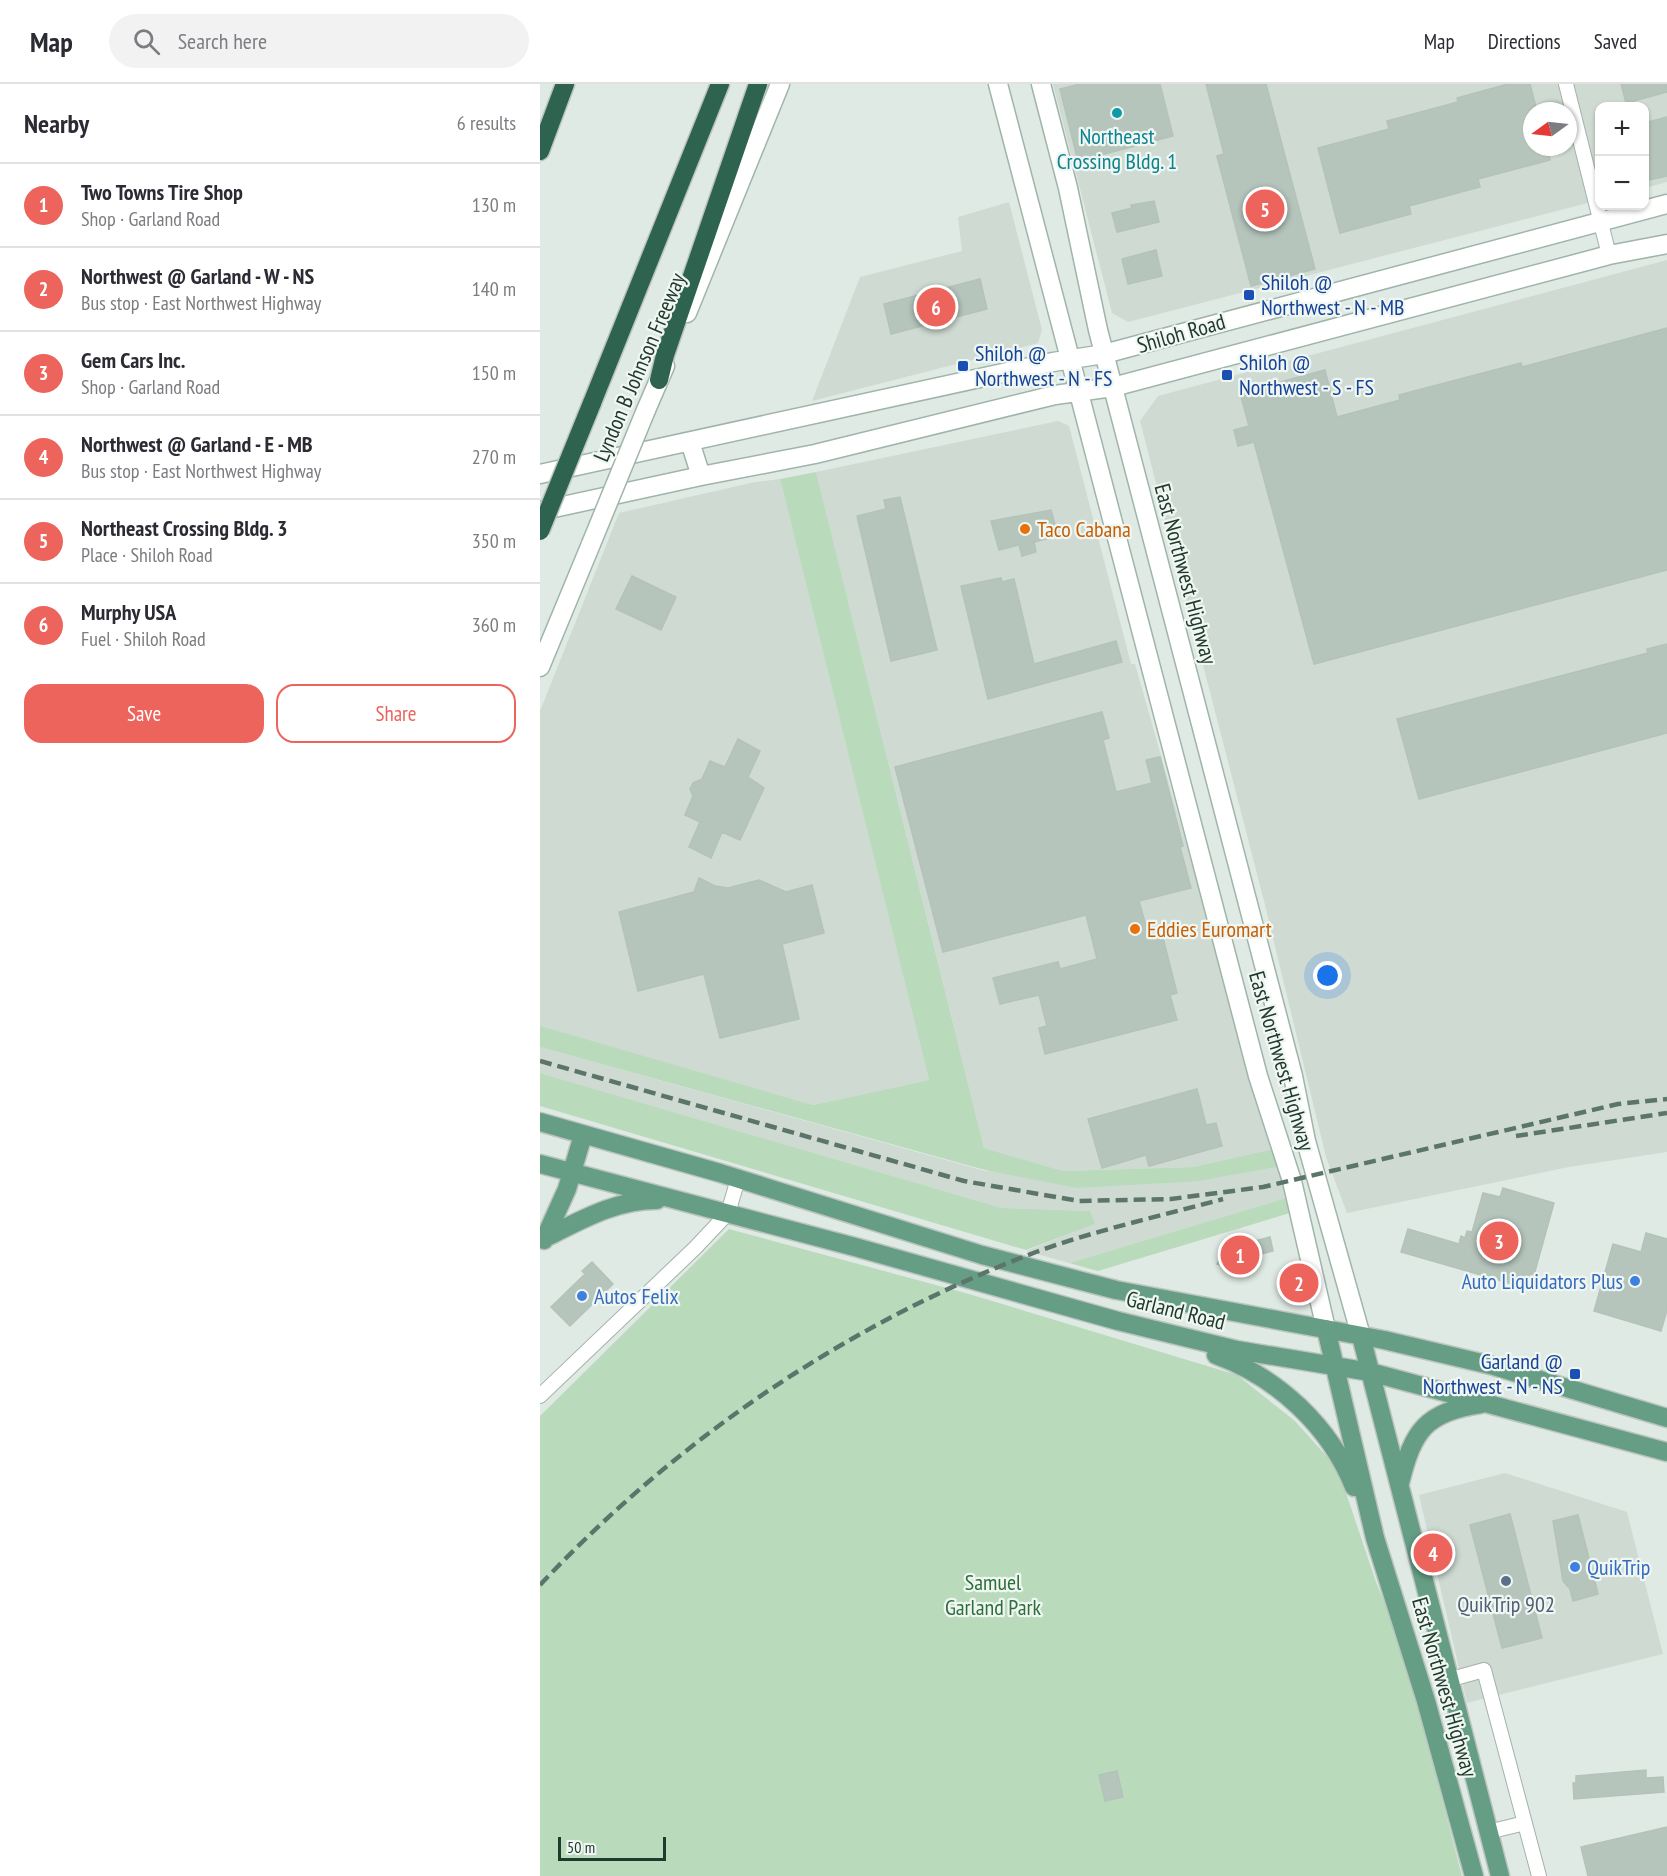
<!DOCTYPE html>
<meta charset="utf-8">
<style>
body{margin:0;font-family:"PT Sans Narrow",sans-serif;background:#f2f2f3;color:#2b2b33}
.controls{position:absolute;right:18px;top:18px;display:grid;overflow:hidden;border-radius:12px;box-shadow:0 2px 4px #0004}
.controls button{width:54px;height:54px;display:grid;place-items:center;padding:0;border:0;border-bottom:2px solid #e1e1e2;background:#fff;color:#2b2b33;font:30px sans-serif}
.compass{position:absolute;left:983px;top:18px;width:54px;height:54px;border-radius:50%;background:#fff;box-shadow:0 2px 4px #0004;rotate:255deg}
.scale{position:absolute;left:18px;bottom:15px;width:108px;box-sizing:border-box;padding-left:6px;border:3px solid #213a2e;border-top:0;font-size:16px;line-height:21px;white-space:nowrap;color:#213a2e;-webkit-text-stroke:4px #f0f7f2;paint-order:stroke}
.you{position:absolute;left:788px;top:892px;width:21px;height:21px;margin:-15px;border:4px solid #fff;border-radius:50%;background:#1a73e8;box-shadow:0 0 0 9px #1a73e833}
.badge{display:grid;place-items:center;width:39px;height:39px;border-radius:50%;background:#ec645c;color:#fff;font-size:20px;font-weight:700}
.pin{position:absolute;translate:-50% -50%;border:3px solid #fff;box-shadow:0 2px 6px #0006}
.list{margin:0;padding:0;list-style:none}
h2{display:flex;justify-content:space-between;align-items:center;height:78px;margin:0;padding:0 24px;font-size:26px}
h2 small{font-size:20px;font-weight:400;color:#7c7c81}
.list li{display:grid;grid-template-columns:39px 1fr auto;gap:18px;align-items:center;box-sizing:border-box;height:84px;padding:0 24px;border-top:2px solid #e1e1e2}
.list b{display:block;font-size:22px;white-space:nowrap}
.list p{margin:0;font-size:20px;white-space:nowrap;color:#7c7c81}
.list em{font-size:20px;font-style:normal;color:#7c7c81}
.actions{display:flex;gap:12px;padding:18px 24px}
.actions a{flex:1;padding:14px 0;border:2px solid #ec645c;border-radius:18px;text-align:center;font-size:21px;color:#ec645c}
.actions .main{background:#ec645c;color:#fff}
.icon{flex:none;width:33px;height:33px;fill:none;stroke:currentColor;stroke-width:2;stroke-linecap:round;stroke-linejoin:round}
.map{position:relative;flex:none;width:1127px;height:1792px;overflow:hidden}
header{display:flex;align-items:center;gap:36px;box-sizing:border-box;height:84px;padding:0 30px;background:#fff;border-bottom:2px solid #e1e1e2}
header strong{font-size:28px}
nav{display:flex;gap:33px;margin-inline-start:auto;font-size:21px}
.search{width:420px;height:54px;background:#f2f2f3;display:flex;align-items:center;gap:15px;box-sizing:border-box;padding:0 21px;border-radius:33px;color:#7c7c81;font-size:22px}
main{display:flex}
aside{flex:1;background:#fff}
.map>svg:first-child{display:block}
.built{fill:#cedad2;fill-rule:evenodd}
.green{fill:#b9dbbc}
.building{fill:#b5c5bc;stroke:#b3c3b9;stroke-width:1.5}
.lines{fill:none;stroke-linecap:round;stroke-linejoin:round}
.street-casing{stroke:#a3b2aa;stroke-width:16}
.secondary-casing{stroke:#9fb5a9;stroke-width:21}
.primary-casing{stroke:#bcc4c0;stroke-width:21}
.highway-casing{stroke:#bcc4c0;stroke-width:21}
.street{stroke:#fff;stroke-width:14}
.secondary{stroke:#fff;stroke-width:18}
.primary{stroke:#669e85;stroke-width:18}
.highway{stroke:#2e644f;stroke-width:18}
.rail{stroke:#5c756a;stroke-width:4.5;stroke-dasharray:12 6;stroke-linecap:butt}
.secondary-bridge-casing{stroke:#9fb5a9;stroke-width:21;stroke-linecap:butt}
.highway-bridge-casing{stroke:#bcc4c0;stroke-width:21;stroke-linecap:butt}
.secondary-bridge{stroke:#fff;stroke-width:18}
.highway-bridge{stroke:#2e644f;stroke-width:18}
.culture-dot{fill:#0f9aa8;stroke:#f0f7f2;stroke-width:2}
.transit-dot{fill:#1a4fb4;stroke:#f0f7f2;stroke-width:2}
.food-dot{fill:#e8710a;stroke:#f0f7f2;stroke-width:2}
.shop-dot{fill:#3f7fe0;stroke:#f0f7f2;stroke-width:2}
.service-dot{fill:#5c6f8a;stroke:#f0f7f2;stroke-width:2}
.labels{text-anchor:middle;stroke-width:4.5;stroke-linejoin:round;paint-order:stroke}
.culture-label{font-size:22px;fill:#0d838f;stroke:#f0f7f2}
.transit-label{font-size:22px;fill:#164399;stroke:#f0f7f2;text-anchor:start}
.street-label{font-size:22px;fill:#213a2e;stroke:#f0f7f2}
.food-label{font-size:22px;fill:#c56008;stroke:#f0f7f2;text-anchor:start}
.shop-label{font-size:22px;fill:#366cbe;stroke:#f0f7f2;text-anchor:start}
.park-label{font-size:22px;fill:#2d6f3a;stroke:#f0f7f2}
.service-label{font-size:22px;fill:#4e5e75;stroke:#f0f7f2}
</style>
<header>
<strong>Map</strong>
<div class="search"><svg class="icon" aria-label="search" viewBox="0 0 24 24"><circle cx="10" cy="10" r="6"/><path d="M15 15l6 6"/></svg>Search here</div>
<nav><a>Map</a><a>Directions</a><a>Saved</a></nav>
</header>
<main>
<aside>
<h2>Nearby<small>6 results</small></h2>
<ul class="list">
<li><span class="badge">1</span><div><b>Two Towns Tire Shop</b><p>Shop · Garland Road</p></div><em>130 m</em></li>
<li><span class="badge">2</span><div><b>Northwest @ Garland - W - NS</b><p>Bus stop · East Northwest Highway</p></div><em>140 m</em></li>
<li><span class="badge">3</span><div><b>Gem Cars Inc.</b><p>Shop · Garland Road</p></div><em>150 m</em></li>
<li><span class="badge">4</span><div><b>Northwest @ Garland - E - MB</b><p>Bus stop · East Northwest Highway</p></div><em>270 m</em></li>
<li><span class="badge">5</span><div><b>Northeast Crossing Bldg. 3</b><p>Place · Shiloh Road</p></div><em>350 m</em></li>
<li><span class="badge">6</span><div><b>Murphy USA</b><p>Fuel · Shiloh Road</p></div><em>360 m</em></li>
</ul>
<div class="actions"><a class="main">Save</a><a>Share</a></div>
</aside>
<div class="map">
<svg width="1127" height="1792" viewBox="0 0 1127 1792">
<rect width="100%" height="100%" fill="#e0eae4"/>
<path class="built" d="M513 0H1127V98L1105 104 1104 22H1060L1059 116 588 238 572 229ZM992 27H1028V63H992Z
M469 118 502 246 498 259 272 317 320 193 422 167 418 133Z
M1127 176V1068L1029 1083 807 1129 786 1073 724 817 600 337 618 312Z
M518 337 529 342 591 580H595L733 1065 653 1083 523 1087 444 1064 276 388Z
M240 395 389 996 273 1021 0 943V627L79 429 215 398Z
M0 963 445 1087 659 1097 738 1083 746 1114 529 1179 486 1167 554 1140 550 1127 462 1124 0 989Z
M965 1389 1087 1428 1123 1570 927 1619 879 1411Z"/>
<path class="green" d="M276 388 444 1064 523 1087 653 1083 733 1065 738 1083 659 1097 537 1104 445 1086 0 963V942L273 1021 389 996 240 395Z
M0 989 462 1124 550 1127 555 1140 486 1166 0 1022Z
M746 1114 750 1129 558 1187 529 1179Z
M189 1145 429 1210 697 1291 755 1337 798 1385 836 1498 863 1563 922 1792H0V1332Z"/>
<path class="building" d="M540 0H620L633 52 538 77 520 5Z
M666 0H726L775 185 711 202 677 72 684 70Z
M968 0H990L997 27H992V63H1007L1010 76 938 95 940 103 869 122 871 130 800 149 778 64 849 45 847 37 918 18 917 14Z
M1081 0H1127V8L1086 19Z
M1127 33V92L1104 97V39Z
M614 117 619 138 577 148 572 129 592 124 591 121Z
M616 166 622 192 588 200 582 175Z
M440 195 447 225 351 250 344 220Z
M1127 244V486L774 580 714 358 698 362 694 346 709 342 700 309 785 286 797 333 860 316 859 311 981 279 982 283Z
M360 413 397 566 351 577 317 432 346 425 344 416Z
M511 426 518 452 494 458 496 468 482 472 479 461 459 466 451 437Z
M92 492 136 513 121 546 76 525Z
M461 494 462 498 474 495 494 580 576 557 582 578 448 615 421 502Z
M1127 560V649L879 715 857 635 1108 569 1107 565Z
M562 628 569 654 563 656 576 708 612 699 606 676 620 673 643 762 640 763 651 804 599 817 606 842 611 840 614 852 622 850 637 909 630 911 637 936 505 970 499 944 507 942 499 911 460 920 453 894 518 878 520 885 557 875 546 831 403 868 355 683Z
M198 655 220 667 208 693 224 704 200 756 182 748 171 774 149 763 160 738 145 731 153 712 150 705 153 699 162 695 170 677 185 683Z
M159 794 175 802 188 804 219 796 246 808 272 801 284 849 242 860 259 935 180 954 164 890 98 907 79 828 154 808Z
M657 1005 666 1041 676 1039 682 1062 609 1082 606 1071 562 1084 548 1035Z
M963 1104 1014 1119 994 1191 990 1190 986 1204 861 1168 868 1145 919 1160 921 1152 925 1154 927 1147 932 1148 943 1109 960 1113Z
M1106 1149 1127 1155V1226L1121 1247 1054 1227 1073 1160 1101 1168Z
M730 1153 733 1167 703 1175 700 1186 677 1180 686 1165Z
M52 1178 73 1200 30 1242 11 1223 45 1190 42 1187Z
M970 1430 1002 1554 962 1564 930 1441Z
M1038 1431 1058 1510 1033 1517 1030 1505 1023 1497 1013 1437Z
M1106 1686V1694L1123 1693 1124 1708 1034 1715 1033 1699H1036V1692Z
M577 1687 583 1713 565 1717 559 1691Z
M1127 1743V1792H1048L1041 1763Z"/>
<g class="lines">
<defs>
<path id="street" d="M1026 0 1069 171
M0 1312 155 1164 188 1129 198 1095
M908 1596 944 1586 999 1792
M948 1748 985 1739"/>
<path id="secondary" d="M458 0 718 992 752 1097 786 1245
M501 0 528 104 558 246 753 992 766 1057 821 1252
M147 229 240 0
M106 326 125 282
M150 358 161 392
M0 390 513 278 564 270 1127 120
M0 427 161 392 275 370 515 311 573 303 1069 171 1127 160
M0 583 51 460"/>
<path id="primary" d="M0 1038 180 1089 442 1171 576 1206 844 1256 950 1281 1127 1334
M0 1080 315 1163 578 1237 697 1266 830 1288 1127 1368
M7 1153C43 1135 76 1116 117 1116
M4 1156 27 1105 43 1051
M786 1245 835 1454 886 1617 934 1792
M821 1252 960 1792
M676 1271C737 1293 790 1342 814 1403
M860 1399C873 1347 885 1328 941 1320"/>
<path id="highway" d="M0 67 25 0
M119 296 125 271 218 0
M52 319 180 0"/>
</defs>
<use href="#street" class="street-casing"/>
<use href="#secondary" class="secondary-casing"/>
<use href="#primary" class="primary-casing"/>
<use href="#highway" class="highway-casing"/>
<use href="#street" class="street"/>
<use href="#secondary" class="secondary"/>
<use href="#primary" class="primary"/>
<use href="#highway" class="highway"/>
<path class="rail" d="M0 977 424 1097 539 1117 631 1115 723 1103 1078 1020 1127 1015
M976 1052 1127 1029
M0 1501C137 1355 308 1239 496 1168 556 1146 621 1132 683 1115"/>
<defs>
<path id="secondary-bridge" d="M51 460 106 326"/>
<path id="highway-bridge" d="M0 447 52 319"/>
</defs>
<use href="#secondary-bridge" class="secondary-bridge-casing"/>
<use href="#highway-bridge" class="highway-bridge-casing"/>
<use href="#secondary-bridge" class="secondary-bridge"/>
<use href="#highway-bridge" class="highway-bridge"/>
</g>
<circle class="culture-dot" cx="577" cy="29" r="6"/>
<g class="transit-dot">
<rect x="703" y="205" width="12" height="12" rx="3"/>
<rect x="417" y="276" width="12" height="12" rx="3"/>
<rect x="681" y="285" width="12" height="12" rx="3"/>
<rect x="1029" y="1284" width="12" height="12" rx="3"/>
</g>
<g class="food-dot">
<circle cx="485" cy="445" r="6"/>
<circle cx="595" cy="845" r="6"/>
</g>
<g class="shop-dot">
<circle cx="1095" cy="1197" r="6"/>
<circle cx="42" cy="1212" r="6"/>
<circle cx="1035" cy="1483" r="6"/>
</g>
<circle class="service-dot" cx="966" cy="1497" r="6"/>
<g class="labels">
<g class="culture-label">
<text x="577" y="60">Northeast<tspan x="577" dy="25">Crossing Bldg. 1</tspan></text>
</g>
<g class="transit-label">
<text x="721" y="206">Shiloh @<tspan x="721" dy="25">Northwest - N - MB</tspan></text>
<text x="435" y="277">Shiloh @<tspan x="435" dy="25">Northwest - N - FS</tspan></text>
<text x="699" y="286">Shiloh @<tspan x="699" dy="25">Northwest - S - FS</tspan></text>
<text x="1023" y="1285" text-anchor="end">Garland @<tspan x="1023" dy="25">Northwest - N - NS</tspan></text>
</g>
<g class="street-label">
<text transform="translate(641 249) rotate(-16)" y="8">Shiloh Road</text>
<text transform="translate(99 283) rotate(-67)" y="8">Lyndon B Johnson Freeway</text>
<text transform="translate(646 490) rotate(75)" y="8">East Northwest Highway</text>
<text transform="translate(742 977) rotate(74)" y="8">East Northwest Highway</text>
<text transform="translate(636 1226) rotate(14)" y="8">Garland Road</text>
<text transform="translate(905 1603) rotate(74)" y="8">East Northwest Highway</text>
</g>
<g class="food-label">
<text x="497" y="453">Taco Cabana</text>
<text x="607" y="853">Eddies Euromart</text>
</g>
<g class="shop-label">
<text x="1083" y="1205" text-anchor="end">Auto Liquidators Plus</text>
<text x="54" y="1220">Autos Felix</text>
<text x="1047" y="1491">QuikTrip</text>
</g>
<g class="park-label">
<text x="453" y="1506">Samuel<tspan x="453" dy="25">Garland Park</tspan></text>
</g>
<g class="service-label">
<text x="966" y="1528">QuikTrip 902</text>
</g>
</g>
</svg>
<div class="controls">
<button>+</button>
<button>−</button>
</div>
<svg class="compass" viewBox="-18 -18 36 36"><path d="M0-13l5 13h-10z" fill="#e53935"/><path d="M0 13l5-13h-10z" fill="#7c7c81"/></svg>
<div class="scale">50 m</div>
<div class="you"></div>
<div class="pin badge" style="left:700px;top:1171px">1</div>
<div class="pin badge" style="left:759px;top:1199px">2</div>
<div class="pin badge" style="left:959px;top:1157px">3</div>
<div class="pin badge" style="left:893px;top:1469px">4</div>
<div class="pin badge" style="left:725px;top:125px">5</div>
<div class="pin badge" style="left:396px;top:223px">6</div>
</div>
</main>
